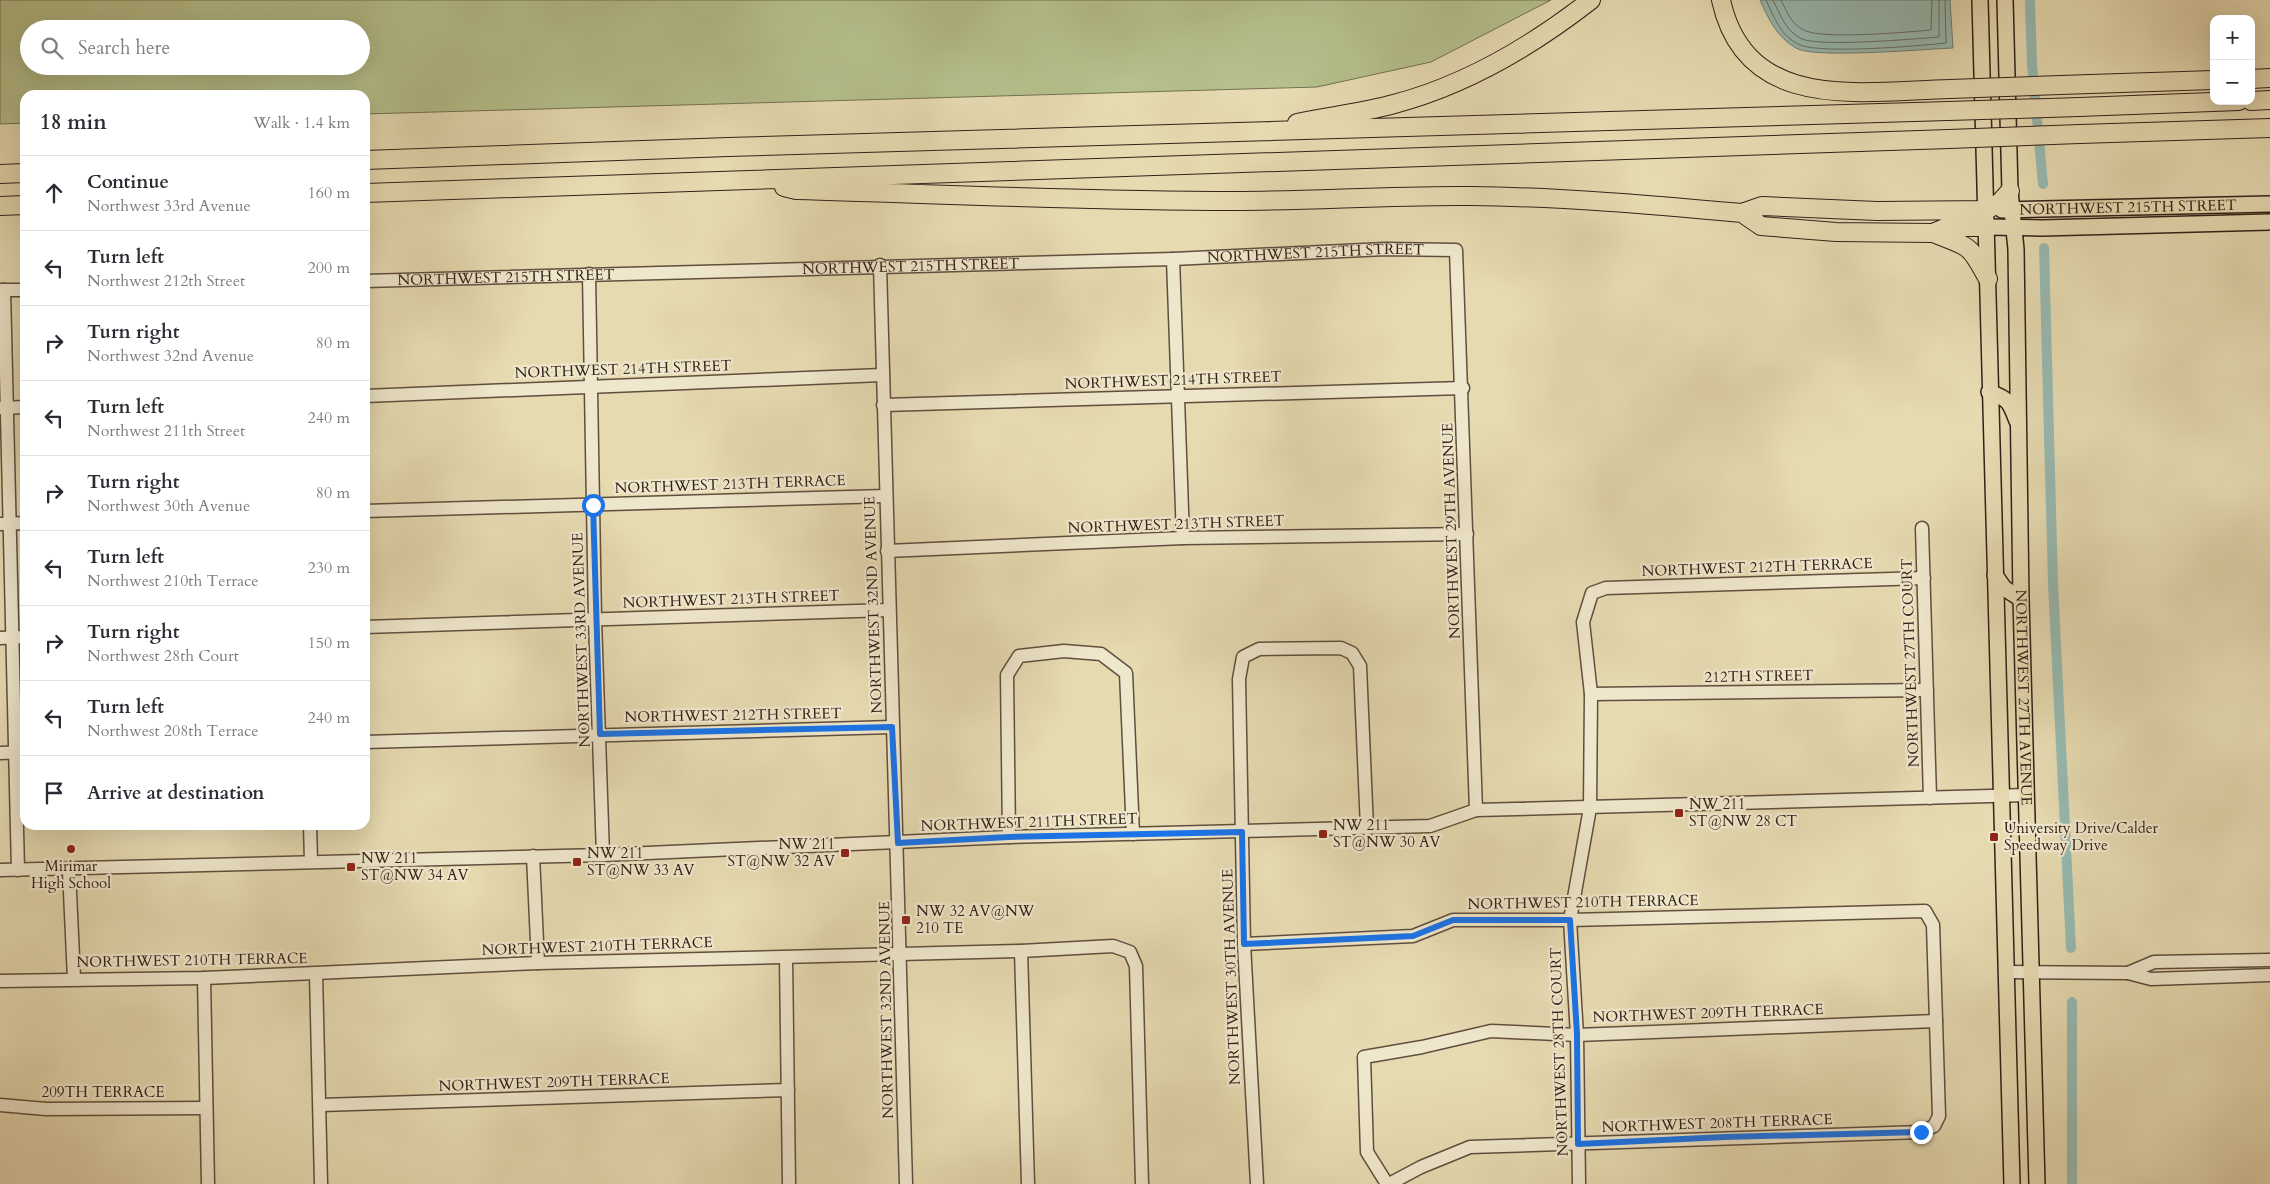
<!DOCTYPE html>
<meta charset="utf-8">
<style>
body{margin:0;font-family:Cardo,serif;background:#f2f2f3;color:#2b2b33}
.controls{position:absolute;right:15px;top:15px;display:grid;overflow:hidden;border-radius:10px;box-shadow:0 5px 20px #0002}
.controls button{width:45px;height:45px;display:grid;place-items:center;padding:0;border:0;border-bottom:1px solid #e1e1e2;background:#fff;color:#2b2b33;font:25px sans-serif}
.stop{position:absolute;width:15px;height:15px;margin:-11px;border:4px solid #1a73e8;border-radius:50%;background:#fff}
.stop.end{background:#1a73e8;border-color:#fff;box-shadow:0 1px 5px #0008}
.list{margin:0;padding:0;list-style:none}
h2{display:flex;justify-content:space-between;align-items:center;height:65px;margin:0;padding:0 20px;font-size:21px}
h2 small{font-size:16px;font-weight:400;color:#7c7c81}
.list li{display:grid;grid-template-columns:32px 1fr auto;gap:15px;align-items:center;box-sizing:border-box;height:75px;padding:0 20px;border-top:1px solid #e1e1e2}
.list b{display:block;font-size:19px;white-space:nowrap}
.list p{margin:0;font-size:16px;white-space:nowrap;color:#7c7c81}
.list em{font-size:16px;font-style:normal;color:#7c7c81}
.icon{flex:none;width:28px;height:28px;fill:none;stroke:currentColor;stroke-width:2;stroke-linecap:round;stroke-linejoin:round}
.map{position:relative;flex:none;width:2270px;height:1184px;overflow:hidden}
.search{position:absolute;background:#fff;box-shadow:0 5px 20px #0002;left:20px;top:20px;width:350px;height:55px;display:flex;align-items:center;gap:12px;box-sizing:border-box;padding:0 18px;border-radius:28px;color:#7c7c81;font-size:19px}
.panel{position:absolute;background:#fff;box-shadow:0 5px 20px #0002;left:20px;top:90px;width:350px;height:740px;border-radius:15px}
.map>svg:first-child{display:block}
.green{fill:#b5c08c;stroke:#747052;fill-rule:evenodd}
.water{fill:#97bab2;stroke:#6f7c74}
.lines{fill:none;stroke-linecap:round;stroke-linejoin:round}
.shore{stroke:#656d65;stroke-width:1}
.canal{stroke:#97bab2;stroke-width:10}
.minor-casing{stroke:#604e3e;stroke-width:15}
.major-casing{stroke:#332018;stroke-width:18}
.highway-casing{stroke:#332018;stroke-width:20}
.minor{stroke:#efe7cc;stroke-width:12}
.major{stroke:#e6dab1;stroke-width:15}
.highway{stroke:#e6dab1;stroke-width:18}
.highway-bridge-casing{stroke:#332018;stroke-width:20;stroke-linecap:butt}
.highway-bridge{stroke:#e6dab1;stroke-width:18}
.route{stroke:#1a73e8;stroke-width:6}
.poi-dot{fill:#8f2418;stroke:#efe7cc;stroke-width:2}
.labels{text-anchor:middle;stroke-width:4.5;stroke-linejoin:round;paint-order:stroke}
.street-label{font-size:15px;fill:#332018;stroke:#efe7cc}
.poi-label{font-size:15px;fill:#332018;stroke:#efe7cc;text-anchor:start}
</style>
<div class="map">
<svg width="2270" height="1184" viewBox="0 0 2270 1184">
<rect width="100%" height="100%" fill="#e6dab1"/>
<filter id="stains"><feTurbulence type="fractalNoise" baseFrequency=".004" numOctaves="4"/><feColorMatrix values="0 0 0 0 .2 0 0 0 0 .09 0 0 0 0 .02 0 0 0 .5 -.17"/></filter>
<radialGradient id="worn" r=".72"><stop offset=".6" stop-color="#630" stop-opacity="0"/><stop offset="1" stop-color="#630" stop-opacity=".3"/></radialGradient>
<path class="green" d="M0 0H1551L1431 62 1317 87 365 114V95H25V123L0 124ZM29 29H361V66H29Z"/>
<path class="water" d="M1760 0H1950L1953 48C1926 49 1814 59 1796 48 1777 37 1769 20 1760 0Z"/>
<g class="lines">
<path class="shore" d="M1766 0C1774 17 1781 37 1800 45 1823 54 1918 46 1946 43L1945 0
M1773 0C1780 14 1786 32 1802 39 1822 47 1913 39 1939 37V0
M1781 0C1787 12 1791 24 1804 30 1821 40 1908 32 1931 30L1932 0"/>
<path class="canal" d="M2030 0 2032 65 2043 184
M2044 248 2053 584 2071 948
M2072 1184V1002"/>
<defs>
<g id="minor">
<path d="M1173 259 1183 538"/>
<path d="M880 265 906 1184"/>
<path d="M589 274 595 620 603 855"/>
<path id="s1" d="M365 281 1173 259 1385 249 1456 250 1476 810"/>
<path d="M0 290H25"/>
<path d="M4 290 18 870"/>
<path d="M365 396 882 375"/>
<path d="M883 405 1463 388"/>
<path d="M0 408 25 407"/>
<path d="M365 511 886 496"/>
<path d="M0 524 25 523"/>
<path d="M1922 528 1930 798"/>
<path d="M887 551 1183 538 1467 534"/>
<path d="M365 627 888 610"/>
<path d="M0 638 25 637"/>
<path d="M1591 694 1927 690"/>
<path d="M365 742 892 727"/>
<path d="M0 753 25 752"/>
<path d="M310 825 311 861"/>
<path d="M1009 837 1007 675 1019 656 1064 651 1101 654 1126 673 1133 834"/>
<path d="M533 856 538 963"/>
<path d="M0 870 603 855 1009 837 1430 826 1476 810 2027 795"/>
<path d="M69 870 74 979"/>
<path d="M1244 944 1413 936 1453 920H1570L1925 911 1933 925 1939 1116 1934 1126 1921 1132 1470 1147 1421 1167 1389 1184"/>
<path d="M1021 951 1028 1184"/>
<path d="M786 958 789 1184"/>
<path d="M2006 972 2128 973 2151 979 2270 975"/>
<path d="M2128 973 2154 962 2270 960"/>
<path d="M316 974 321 1184"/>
<path d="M204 978 208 1184"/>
<path d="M0 981 204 978 538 963 1021 951 1113 946 1130 952 1136 966 1142 1184"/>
<path d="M0 1105 46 1109 206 1108"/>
<path d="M321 1105 788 1090"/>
<path d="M1257 1184 1244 944 1239 679 1243 657 1259 649 1341 648 1352 653 1360 666 1367 828"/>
<path d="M1387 1184 1367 1152 1364 1057 1422 1047 1491 1031 1577 1035 1936 1021"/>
<path d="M1579 1184 1577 1035 1570 920 1590 808 1591 694 1583 622 1592 593 1606 588 1924 578"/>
</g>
<g id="major">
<path d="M1980 0 2012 1184"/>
<path id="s2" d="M2005 0 2010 191 2016 249 2021 599 2037 1184"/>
<path id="s3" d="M2002 210 2270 204"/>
<path d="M1986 227 2042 228 2270 222"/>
<path d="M1989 392C2009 399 2010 402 2017 421"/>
<path d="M1995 575 2004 588 2021 599"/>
</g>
<path id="highway" d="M1721 0C1746 114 1862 91 1950 89
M2251 79 2270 78
M2090 84 2214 80
M2251 101 2270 100
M2079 107 2239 101
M1297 123C1329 116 1362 113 1394 104 1466 85 1532 46 1591 0
M2080 134 2270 128
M365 160 728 147 1948 111
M0 174 25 173
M784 187 796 190C942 194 1088 201 1234 201 1313 201 1392 195 1471 196 1562 197 1652 205 1742 213L1762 206 1877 211 1986 210 1999 203 2010 191
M365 193 1949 139
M0 206 25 205
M1742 213 1761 226 1836 232 1933 233 1947 227H1986
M1933 233C1970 248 1968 242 1988 279"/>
</defs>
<use href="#minor" class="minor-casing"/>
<use href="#major" class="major-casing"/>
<use href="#highway" class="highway-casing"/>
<use href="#minor" class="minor"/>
<use href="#major" class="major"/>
<use href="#highway" class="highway"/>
<defs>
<path id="highway-bridge" d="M1950 89 2090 84
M1948 111 2079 107
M1949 139 2080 134"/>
</defs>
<use href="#highway-bridge" class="highway-bridge-casing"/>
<use href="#highway-bridge" class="highway-bridge"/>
</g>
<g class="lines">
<path class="route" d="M593 505 600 734 892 727 898 843 1009 837 1242 832 1244 944 1413 936 1453 920H1570L1577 1034 1578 1144 1725 1137 1921 1132"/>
</g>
<g class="poi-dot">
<rect x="1674" y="808" width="10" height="10" rx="2.5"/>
<rect x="1318" y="829" width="10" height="10" rx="2.5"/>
<rect x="1989" y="832" width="10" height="10" rx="2.5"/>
<circle cx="71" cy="849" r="5"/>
<rect x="840" y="848" width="10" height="10" rx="2.5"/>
<rect x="572" y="857" width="10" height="10" rx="2.5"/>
<rect x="346" y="862" width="10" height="10" rx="2.5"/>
<rect x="901" y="915" width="10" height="10" rx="2.5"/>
</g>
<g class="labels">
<g class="street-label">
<text dy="5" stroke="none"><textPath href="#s3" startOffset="126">NORTHWEST 215TH STREET</textPath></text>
<text dy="5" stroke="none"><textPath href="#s1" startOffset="951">NORTHWEST 215TH STREET</textPath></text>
<text dy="5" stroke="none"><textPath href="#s1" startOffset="546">NORTHWEST 215TH STREET</textPath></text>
<text dy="5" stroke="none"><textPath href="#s1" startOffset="141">NORTHWEST 215TH STREET</textPath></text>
<text transform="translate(623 369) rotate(-2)" y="5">NORTHWEST 214TH STREET</text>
<text transform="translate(1173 380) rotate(-2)" y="5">NORTHWEST 214TH STREET</text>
<text transform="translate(730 484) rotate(-2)" y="5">NORTHWEST 213TH TERRACE</text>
<text transform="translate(1176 524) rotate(-2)" y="5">NORTHWEST 213TH STREET</text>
<text transform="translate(1451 531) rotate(-92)" y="5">NORTHWEST 29TH AVENUE</text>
<text transform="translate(1757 567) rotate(-2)" y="5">NORTHWEST 212TH TERRACE</text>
<text transform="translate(731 599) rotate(-2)" y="5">NORTHWEST 213TH STREET</text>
<text transform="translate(873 605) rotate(-92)" y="5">NORTHWEST 32ND AVENUE</text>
<text transform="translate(581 640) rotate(-92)" y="5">NORTHWEST 33RD AVENUE</text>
<text transform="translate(1910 663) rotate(-92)" y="5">NORTHWEST 27TH COURT</text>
<text transform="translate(1759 676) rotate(-1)" y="5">212TH STREET</text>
<text dy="5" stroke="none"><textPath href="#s2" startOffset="698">NORTHWEST 27TH AVENUE</textPath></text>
<text transform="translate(733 715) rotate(-1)" y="5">NORTHWEST 212TH STREET</text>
<text transform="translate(1029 822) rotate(-2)" y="5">NORTHWEST 211TH STREET</text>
<text transform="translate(1583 902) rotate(-1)" y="5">NORTHWEST 210TH TERRACE</text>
<text transform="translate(597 946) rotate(-2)" y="5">NORTHWEST 210TH TERRACE</text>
<text transform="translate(192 960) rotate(-1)" y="5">NORTHWEST 210TH TERRACE</text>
<text transform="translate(1231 977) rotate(-92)" y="5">NORTHWEST 30TH AVENUE</text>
<text transform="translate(886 1010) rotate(-91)" y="5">NORTHWEST 32ND AVENUE</text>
<text transform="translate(1708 1013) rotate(-2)" y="5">NORTHWEST 209TH TERRACE</text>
<text transform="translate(1559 1052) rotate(-92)" y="5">NORTHWEST 28TH COURT</text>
<text transform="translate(554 1082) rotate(-2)" y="5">NORTHWEST 209TH TERRACE</text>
<text x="103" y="1097">209TH TERRACE</text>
<text transform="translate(1717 1123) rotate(-2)" y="5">NORTHWEST 208TH TERRACE</text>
</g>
<g class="poi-label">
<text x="1689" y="809">NW 211<tspan x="1689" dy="17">ST@NW 28 CT</tspan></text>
<text x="1333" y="830">NW 211<tspan x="1333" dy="17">ST@NW 30 AV</tspan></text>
<text x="2004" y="833">University Drive/Calder<tspan x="2004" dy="17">Speedway Drive</tspan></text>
<text x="835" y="849" text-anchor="end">NW 211<tspan x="835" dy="17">ST@NW 32 AV</tspan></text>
<text x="587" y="858">NW 211<tspan x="587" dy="17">ST@NW 33 AV</tspan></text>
<text x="361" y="863">NW 211<tspan x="361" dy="17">ST@NW 34 AV</tspan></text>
<text x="71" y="871" text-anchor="middle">Mirimar<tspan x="71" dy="17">High School</tspan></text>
<text x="916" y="916">NW 32 AV@NW<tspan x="916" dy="17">210 TE</tspan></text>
</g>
</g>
<rect width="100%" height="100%" filter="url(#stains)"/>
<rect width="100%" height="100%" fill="url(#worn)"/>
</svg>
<div class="controls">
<button>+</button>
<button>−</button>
</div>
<div class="stop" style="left:593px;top:505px"></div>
<div class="stop end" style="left:1921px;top:1132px"></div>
<div class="search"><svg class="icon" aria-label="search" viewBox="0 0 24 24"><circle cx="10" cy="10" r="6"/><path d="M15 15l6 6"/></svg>Search here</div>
<section class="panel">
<h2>18 min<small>Walk · 1.4 km</small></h2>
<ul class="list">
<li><svg class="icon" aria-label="ahead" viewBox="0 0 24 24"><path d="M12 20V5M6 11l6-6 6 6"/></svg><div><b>Continue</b><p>Northwest 33rd Avenue</p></div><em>160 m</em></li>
<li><svg class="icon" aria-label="left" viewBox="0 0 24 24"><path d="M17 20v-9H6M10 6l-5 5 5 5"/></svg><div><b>Turn left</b><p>Northwest 212th Street</p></div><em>200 m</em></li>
<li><svg class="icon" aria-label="right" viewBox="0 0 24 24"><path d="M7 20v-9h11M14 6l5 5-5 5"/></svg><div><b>Turn right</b><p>Northwest 32nd Avenue</p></div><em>80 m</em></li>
<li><svg class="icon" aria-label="left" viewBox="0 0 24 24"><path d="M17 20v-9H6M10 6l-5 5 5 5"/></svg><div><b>Turn left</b><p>Northwest 211th Street</p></div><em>240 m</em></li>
<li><svg class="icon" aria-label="right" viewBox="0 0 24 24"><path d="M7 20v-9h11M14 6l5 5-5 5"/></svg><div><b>Turn right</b><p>Northwest 30th Avenue</p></div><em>80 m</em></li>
<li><svg class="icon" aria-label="left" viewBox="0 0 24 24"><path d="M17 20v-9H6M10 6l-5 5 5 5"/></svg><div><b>Turn left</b><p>Northwest 210th Terrace</p></div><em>230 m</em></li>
<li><svg class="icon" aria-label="right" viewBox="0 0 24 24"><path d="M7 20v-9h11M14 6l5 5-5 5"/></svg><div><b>Turn right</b><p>Northwest 28th Court</p></div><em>150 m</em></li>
<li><svg class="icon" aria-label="left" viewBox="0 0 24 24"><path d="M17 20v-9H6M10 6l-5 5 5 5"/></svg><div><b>Turn left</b><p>Northwest 208th Terrace</p></div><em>240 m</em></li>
<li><svg class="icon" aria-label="arrive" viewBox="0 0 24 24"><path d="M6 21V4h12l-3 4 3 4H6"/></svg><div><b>Arrive at destination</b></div></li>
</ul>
</section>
</div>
